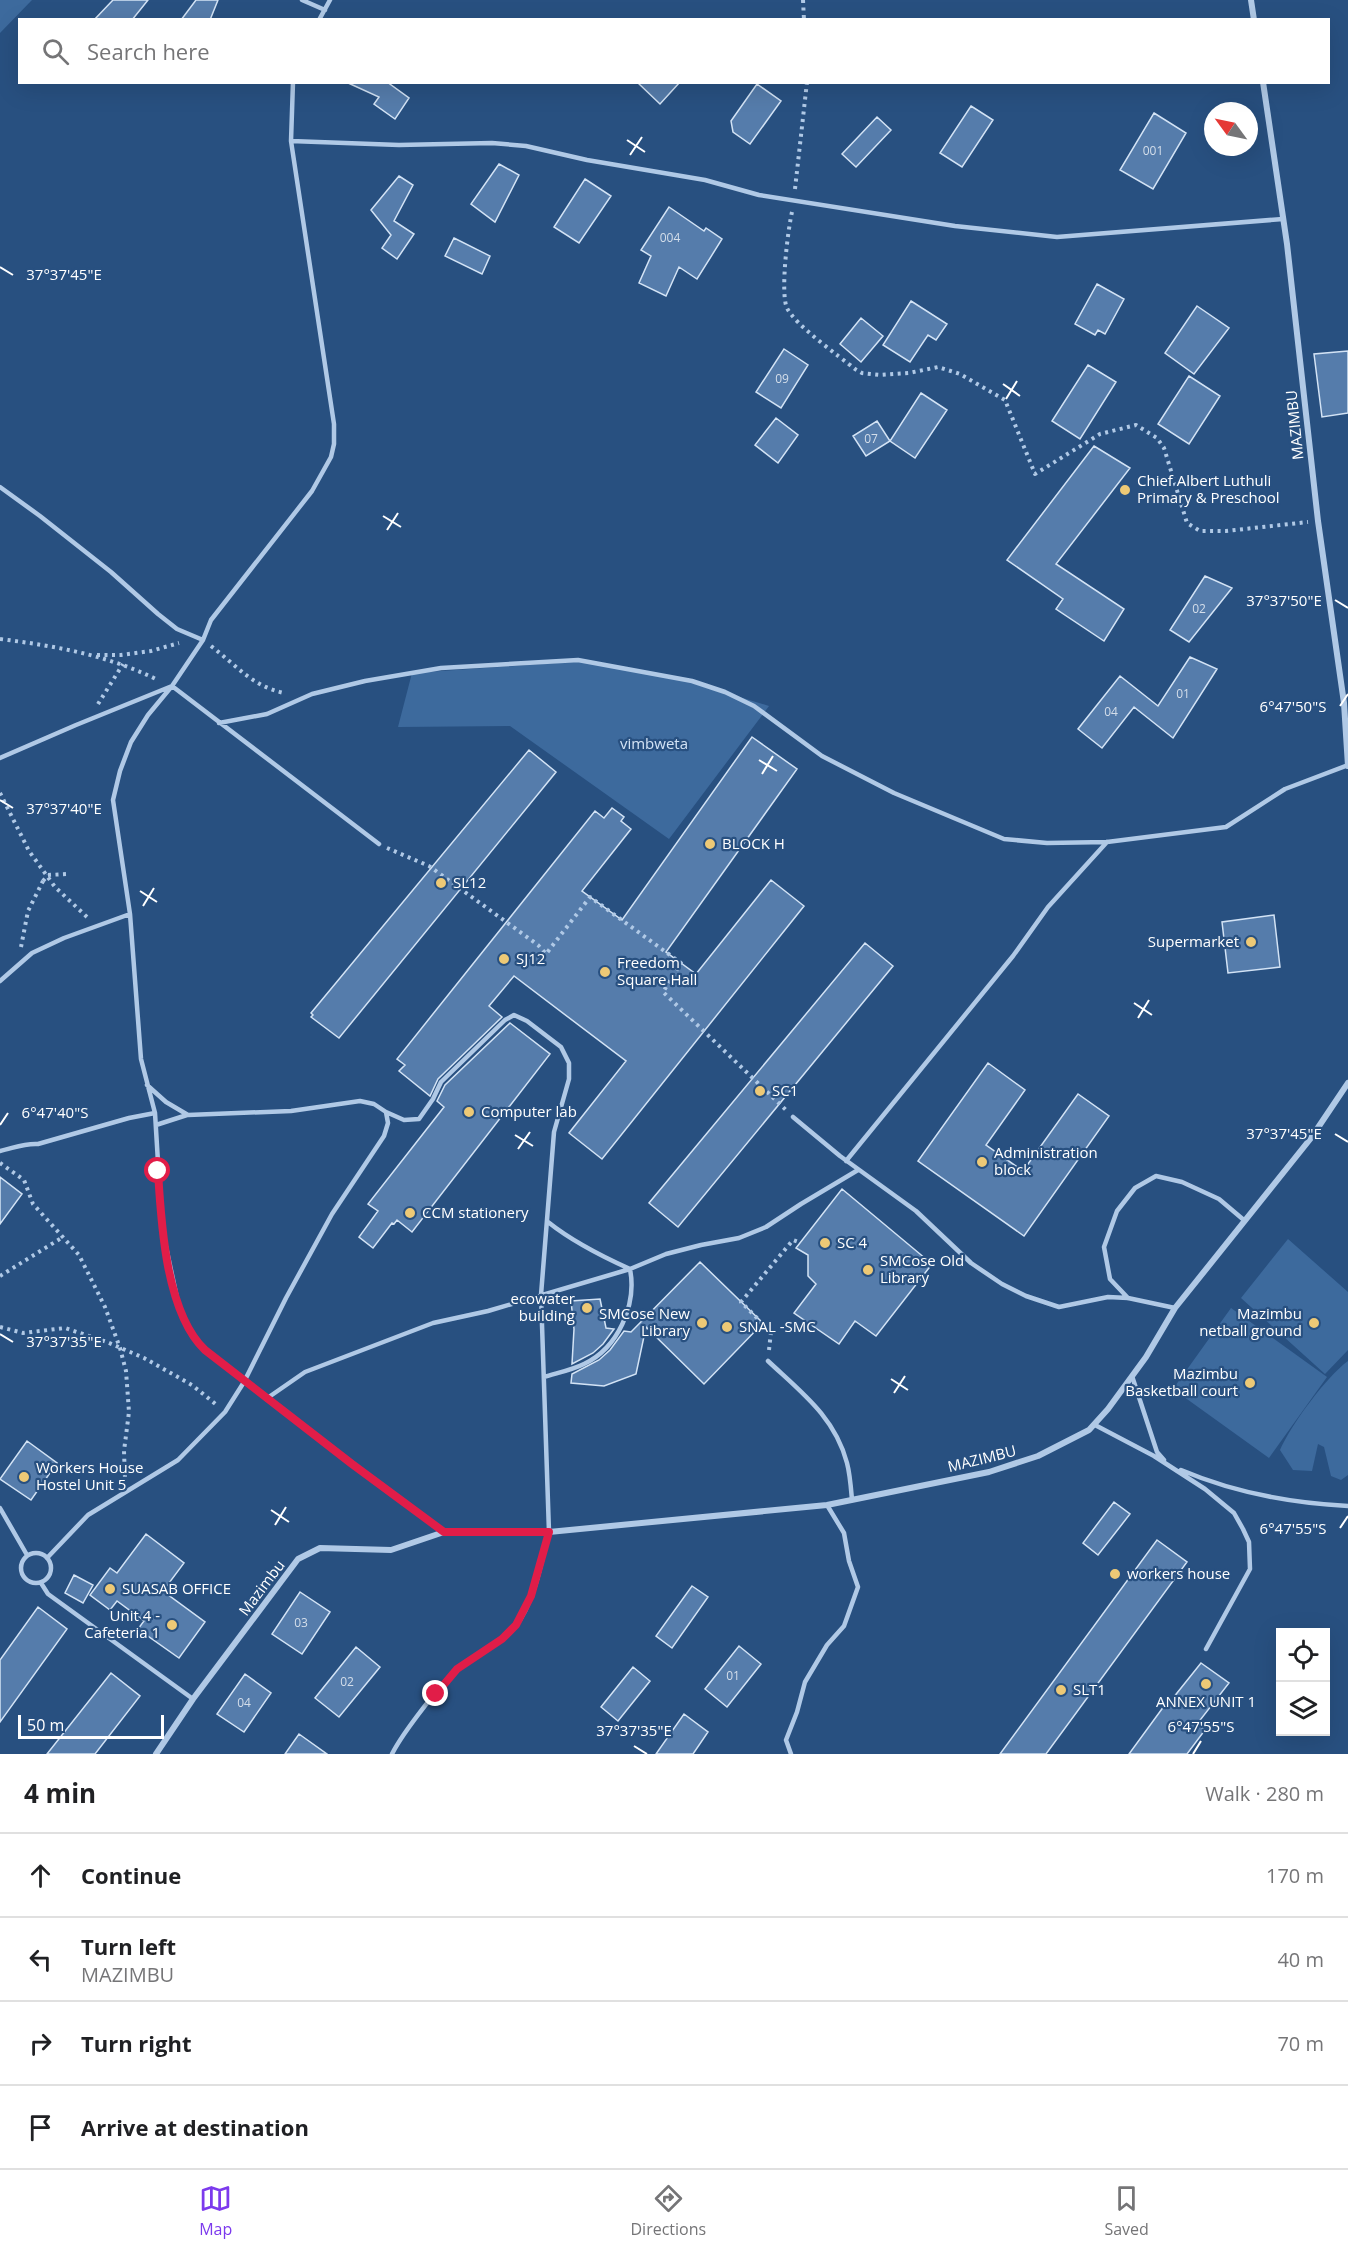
<!DOCTYPE html>
<meta charset="utf-8">
<style>
body{margin:0;font-family:"Open Sans",sans-serif;background:#f2f2f2;color:#202124}
.controls{position:absolute;right:18px;bottom:18px;display:grid;overflow:hidden;border-radius:0px;box-shadow:0 6px 24px #0002}
.controls button{width:54px;height:54px;display:grid;place-items:center;padding:0;border:0;border-bottom:2px solid #e0e0e0;background:#fff;color:#202124;font:30px sans-serif}
.compass{position:absolute;left:1204px;top:102px;width:54px;height:54px;border-radius:50%;background:#fff;box-shadow:0 6px 24px #0002;rotate:303deg}
.scale{position:absolute;left:18px;bottom:15px;width:146px;box-sizing:border-box;padding-left:6px;border:3px solid #fff;border-top:0;font-size:16px;line-height:21px;white-space:nowrap;color:#fff;-webkit-text-stroke:4px #285080;paint-order:stroke}
.stop{position:absolute;width:18px;height:18px;margin:-14px;border:4px solid #e11d48;border-radius:50%;background:#fff}
.stop.end{background:#e11d48;border-color:#fff;box-shadow:0 2px 6px #0008}
.list{margin:0;padding:0;list-style:none}
h2{display:flex;justify-content:space-between;align-items:center;height:78px;margin:0;padding:0 24px;font-size:26px}
h2 small{font-size:20px;font-weight:400;color:#757577}
.list li{display:grid;grid-template-columns:39px 1fr auto;gap:18px;align-items:center;box-sizing:border-box;height:84px;padding:0 24px;border-top:2px solid #e0e0e0}
.list b{display:block;font-size:22px;white-space:nowrap}
.list p{margin:0;font-size:20px;white-space:nowrap;color:#757577}
.list em{font-size:20px;font-style:normal;color:#757577}
.icon{flex:none;width:33px;height:33px;fill:none;stroke:currentColor;stroke-width:2;stroke-linecap:round;stroke-linejoin:round}
.map{position:relative;flex:none;width:1348px;height:1754px;overflow:hidden}
.search{position:absolute;background:#fff;box-shadow:0 6px 24px #0002;left:18px;right:18px;top:18px;height:66px;display:flex;align-items:center;gap:15px;box-sizing:border-box;padding:0 21px;border-radius:0px;color:#757577;font-size:22px}
.sheet{height:414px;background:#fff}
nav{display:flex;justify-content:space-around;align-items:center;box-sizing:border-box;height:84px;border-top:2px solid #e0e0e0;background:#fff;font-size:16px;color:#757577}
nav a{display:grid;justify-items:center;gap:3px}
nav .on{color:#7c3aed}
.map>svg:first-child{display:block}
.green{fill:#3d6a9d}
.building{fill:#557cab;stroke:#d3e3f5;stroke-width:1.5}
.lines{fill:none;stroke-linecap:round;stroke-linejoin:round}
.path{stroke:#b0c9e6;stroke-width:4;stroke-dasharray:3 4.5;stroke-linecap:butt}
.lane{stroke:#b0c9e6;stroke-width:4.5}
.street{stroke:#b0c9e6;stroke-width:6}
.path-bridge{stroke:#b0c9e6;stroke-width:4;stroke-dasharray:3 4.5;stroke-linecap:butt}
.route{stroke:#e11d48;stroke-width:8}
.ticks{fill:none;stroke:#fff;stroke-width:2}
.poi-dot{fill:#edc976;stroke:#285080;stroke-width:2}
.labels{text-anchor:middle;stroke-width:4.5;stroke-linejoin:round;paint-order:stroke}
.number-label{font-size:12px;fill:#d4deea}
.street-label{font-size:15px;fill:#fff;stroke:#285080}
.poi-label{font-size:15px;fill:#fff;stroke:#285080;text-anchor:start}
.park-label{font-size:15px;fill:#d3e3f5;stroke:#285080}
.ticks-label{font-size:15px;text-anchor:middle;fill:#fff;stroke:#285080;stroke-width:4.5;stroke-linejoin:round;paint-order:stroke}
</style>
<div class="map">
<svg width="1348" height="1754" viewBox="0 0 1348 1754">
<rect width="100%" height="100%" fill="#285080"/>
<path class="green" d="M0 0H32L0 33Z
M586 661 681 679 769 706 669 839 510 726 398 727 412 673Z
M1288 1239 1348 1292V1350L1325 1374 1241 1298Z
M1231 1308 1327 1377 1269 1458 1173 1389Z
M1348 1361V1475L1341 1480 1331 1476 1324 1447 1318 1444 1312 1471 1293 1470 1280 1450C1291 1425 1326 1377 1348 1361Z"/>
<path class="building" d="M113 0H148L132 20H94Z
M196 0H218L210 20H181Z
M346 82H387L409 98 395 119 374 104 379 97Z
M637 82H680L660 104Z
M757 84 781 101 750 144 733 132 731 121Z
M971 106 993 120 962 167 940 153Z
M1154 113 1186 133 1153 189 1120 170Z
M877 117 891 130 856 167 842 154Z
M499 164 519 175 495 222 471 204Z
M399 176 413 185 394 221 414 234 397 259 382 248 391 235 371 210Z
M585 179 611 196 579 243 554 227Z
M669 207 704 231 706 228 722 239 697 279 679 267 666 296 639 283 651 256 641 250Z
M454 238 490 256 482 274 445 256Z
M1097 284 1124 299 1105 334 1098 330 1095 335 1075 324Z
M911 301 947 324 936 340 928 335 910 362 883 345Z
M1197 306 1229 328 1194 374 1165 353Z
M861 318 883 336 861 362 840 344Z
M784 349 808 365 781 408 756 392Z
M1348 351V413L1322 417 1314 354Z
M1088 365 1116 382 1080 439 1052 421Z
M1189 376 1220 396 1189 444 1158 424Z
M921 393 947 410 915 458 890 441Z
M776 418 798 435 778 463 755 445Z
M877 421 890 441 866 456 853 436Z
M1094 446 1130 468 1056 564 1124 609 1104 641 1056 609 1063 599 1007 560Z
M1205 576 1232 588 1189 642 1170 630Z
M1190 657 1217 669 1173 738 1134 707 1102 748 1078 729 1120 676 1158 706Z
M752 737 797 769 666 952 696 974 771 880 804 906 602 1159 569 1133 626 1061 514 976 489 1006 502 1017 438 1079 430 1096 399 1071 405 1065 397 1059 595 811 604 818 612 808 624 817 621 821 631 829 582 891 622 920Z
M529 750 556 772 339 1038 311 1017 313 1015 311 1013Z
M1274 915 1280 967 1228 973 1222 922Z
M865 943 893 966 678 1227 649 1203Z
M510 1023 550 1054 412 1232 397 1220 394 1224 392 1223 373 1248 359 1237 378 1211 368 1204 444 1107 437 1101 445 1085Z
M988 1063 1025 1090 986 1145 1023 1171 1078 1094 1109 1116 1024 1236 918 1161Z
M0 1177 22 1194 0 1224Z
M842 1189 932 1264 876 1336 855 1321 839 1344 794 1313 816 1284 808 1276V1255L796 1248Z
M700 1262 763 1323 704 1384 646 1327 636 1374 604 1386 571 1383 572 1374 599 1360 610 1350 624 1331 631 1332Z
M600 1299 606 1328 614 1329 603 1344 593 1353 572 1364 574 1329 571 1301Z
M27 1441 57 1463 31 1500 0 1479Z
M1114 1502 1130 1514 1098 1555 1083 1543Z
M146 1534 184 1563 163 1591 205 1622 179 1658 138 1629 144 1621 117 1601 110 1610 90 1595 110 1568 117 1573Z
M1157 1540 1187 1562 1046 1754H1000Z
M74 1575 93 1585 83 1603 65 1593Z
M692 1586 708 1597 672 1648 656 1636Z
M300 1592 330 1612 302 1654 272 1634Z
M38 1607 67 1629 0 1722V1660Z
M739 1646 761 1664 727 1707 705 1689Z
M356 1647 380 1667 339 1717 315 1698Z
M1201 1663 1229 1683 1197 1724 1205 1730 1187 1754H1129L1167 1702 1169 1703Z
M633 1667 650 1681 618 1721 601 1707Z
M111 1673 140 1696 95 1754H47Z
M245 1674 271 1693 244 1732 217 1714Z
M684 1714 708 1732 693 1754H656Z
M299 1734 327 1754H285Z"/>
<g class="lines">
<path class="path" d="M803 0 804 20
M795 189 807 82
M792 212C788 229 780 293 787 308 795 325 839 356 855 369L862 373 880 375 909 373 938 367 960 374 1005 400 1035 474 1100 434 1136 425 1157 438 1164 448 1187 523 1200 531H1226L1308 522
M0 639C56 646 107 655 158 680
M211 646C237 666 252 686 284 693
M97 655H121L151 651 179 643
M98 704 123 664
M0 793 29 851 55 887 87 917
M387 848 429 866 538 945 546 954 590 897 681 963 663 992 786 1110
M48 875 68 874
M21 947 28 911 43 881
M0 1163 24 1180 33 1204 79 1255 105 1307 120 1348 126 1371 129 1412 124 1451 125 1479
M0 1276 63 1237
M0 1327 23 1333 65 1328 107 1342 144 1358 192 1385 218 1406
M769 1350 771 1332 741 1302 793 1240 801 1243"/>
<path class="lane" d="M302 0 325 10
M319 20 330 0
M293 82 291 141 334 424V444L331 457 312 491 211 620 203 640 172 686 148 715 131 742 120 771 113 800 130 914 141 1059 155 1113 162 1228 180 1312 192 1336 205 1350 352 1464 444 1532
M291 141 399 145 492 143 526 146 587 160 705 180 759 195 955 226 1057 237 1283 219
M0 487 40 516 111 572 158 614 177 629 203 640
M219 723 267 714 312 694 365 681 441 668 578 660 692 681 725 692 754 706 822 756 894 793 1004 839 1047 843 1107 842 1226 827 1285 789 1348 765
M0 758 76 725 172 686 379 844
M0 981 32 953 64 938 130 914
M386 1112 404 1120 419 1119 433 1099 441 1082 505 1020 514 1015 527 1021 561 1047 569 1063V1079L554 1132 541 1295 549 1532C541 1563 535 1601 515 1627 502 1644 480 1652 463 1664 445 1677 402 1734 392 1754
M793 1117 840 1156 916 1211 971 1263 1002 1284 1026 1296 1059 1307 1108 1297 1128 1298 1175 1308
M156 1125 187 1115
M0 1151C14 1148 24 1143 38 1144L129 1118 155 1113
M846 1161 1013 956 1048 907 1107 842
M1128 1298 1110 1279 1104 1247 1117 1211 1135 1188 1156 1176 1182 1182 1219 1199 1245 1221
M768 1361C801 1392 835 1417 847 1463 850 1474 851 1488 852 1500
M1132 1376 1157 1452 1164 1460
M544 1377C557 1373 572 1370 584 1364 618 1348 637 1305 630 1269 601 1256 573 1242 548 1222
M266 1399 305 1372 433 1323 488 1311 630 1269 666 1254 701 1245 739 1238 766 1227 801 1204 858 1170
M1095 1425 1154 1456 1205 1489 1234 1513 1243 1529 1249 1542 1250 1569 1206 1649
M1181 1470C1235 1493 1290 1503 1348 1506
M0 1508 27 1555
M21 1568a15 15 0 1 1 30 0a15 15 0 1 1-30 0Z
M47 1558 88 1515 178 1460 225 1412 244 1382 286 1298 332 1214 384 1136 388 1123 386 1112 374 1104 360 1101 291 1111 188 1115 166 1102 147 1085
M41 1583 48 1594 193 1699
M791 1754 786 1740 797 1712 805 1682 827 1645 844 1626 858 1587 849 1561 844 1533 827 1505"/>
<path class="street" d="M1251 0 1254 20
M1263 82 1287 244 1318 521 1344 703 1348 766
M156 1754 193 1699 298 1559 320 1548 391 1550 444 1532H549L827 1505 989 1472 1038 1456 1089 1430 1108 1409 1146 1357 1175 1308 1311 1138 1348 1083"/>
<path class="path-bridge" d="M43 881 48 875"/>
</g>
<g class="lines">
<path class="route" d="M158 1171C161 1223 166 1313 205 1350L352 1464 444 1532H549L531 1596 516 1625 502 1639 457 1669 436 1694"/>
</g>
<path class="ticks" d="M627 140 645 152M630 155 642 137M0 267 13 275M1003 384 1020 396M1006 399 1017 381M383 516 401 527M387 530 398 513M1335 600 1348 608M1340 706 1348 694M759 760 777 771M762 774 773 756M0 800 13 808M140 891 157 902M143 906 154 888M1134 1003 1152 1015M1138 1018 1149 1000M0 1125 8 1113M1335 1134 1348 1142M515 1135 533 1146M518 1149 530 1132M0 1334 13 1342M891 1379 908 1390M894 1393 905 1376M271 1510 289 1522M275 1525 286 1507M1340 1528 1348 1516M634 1746 647 1754M1193 1754 1201 1741"/>
<g class="poi-dot">
<circle cx="1125" cy="490" r="6"/>
<circle cx="710" cy="844" r="6"/>
<circle cx="441" cy="883" r="6"/>
<circle cx="1251" cy="942" r="6"/>
<circle cx="504" cy="959" r="6"/>
<circle cx="605" cy="972" r="6"/>
<circle cx="760" cy="1091" r="6"/>
<circle cx="469" cy="1112" r="6"/>
<circle cx="982" cy="1162" r="6"/>
<circle cx="410" cy="1213" r="6"/>
<circle cx="825" cy="1243" r="6"/>
<circle cx="868" cy="1270" r="6"/>
<circle cx="587" cy="1308" r="6"/>
<circle cx="702" cy="1323" r="6"/>
<circle cx="1314" cy="1323" r="6"/>
<circle cx="727" cy="1327" r="6"/>
<circle cx="1250" cy="1383" r="6"/>
<circle cx="24" cy="1477" r="6"/>
<circle cx="1115" cy="1574" r="6"/>
<circle cx="110" cy="1589" r="6"/>
<circle cx="172" cy="1625" r="6"/>
<circle cx="1206" cy="1684" r="6"/>
<circle cx="1061" cy="1690" r="6"/>
</g>
<g class="labels">
<g class="number-label">
<text x="1153" y="155">001</text>
<text x="670" y="242">004</text>
<text x="782" y="383">09</text>
<text x="871" y="443">07</text>
<text x="1199" y="613">02</text>
<text x="1183" y="698">01</text>
<text x="1111" y="716">04</text>
<text x="301" y="1627">03</text>
<text x="733" y="1680">01</text>
<text x="347" y="1686">02</text>
<text x="244" y="1707">04</text>
</g>
<g class="street-label">
<text transform="translate(1295 425) rotate(-96)" y="5">MAZIMBU</text>
<text transform="translate(982 1459) rotate(-14)" y="5">MAZIMBU</text>
<text transform="translate(262 1588) rotate(-53)" y="5">Mazimbu</text>
</g>
<g class="poi-label">
<text x="1137" y="486">Chief Albert Luthuli<tspan x="1137" dy="17">Primary &amp; Preschool</tspan></text>
<text x="722" y="849">BLOCK H</text>
<text x="453" y="888">SL12</text>
<text x="1239" y="947" text-anchor="end">Supermarket</text>
<text x="516" y="964">SJ12</text>
<text x="617" y="968">Freedom<tspan x="617" dy="17">Square Hall</tspan></text>
<text x="772" y="1096">SC1</text>
<text x="481" y="1117">Computer lab</text>
<text x="994" y="1158">Administration<tspan x="994" dy="17">block</tspan></text>
<text x="422" y="1218">CCM stationery</text>
<text x="837" y="1248">SC 4</text>
<text x="880" y="1266">SMCose Old<tspan x="880" dy="17">Library</tspan></text>
<text x="575" y="1304" text-anchor="end">ecowater<tspan x="575" dy="17">building</tspan></text>
<text x="690" y="1319" text-anchor="end">SMCose New<tspan x="690" dy="17">Library</tspan></text>
<text x="1302" y="1319" text-anchor="end">Mazimbu<tspan x="1302" dy="17">netball ground</tspan></text>
<text x="739" y="1332">SNAL -SMC</text>
<text x="1238" y="1379" text-anchor="end">Mazimbu<tspan x="1238" dy="17">Basketball court</tspan></text>
<text x="36" y="1473">Workers House<tspan x="36" dy="17">Hostel Unit 5</tspan></text>
<text x="1127" y="1579">workers house</text>
<text x="122" y="1594">SUASAB OFFICE</text>
<text x="160" y="1621" text-anchor="end">Unit 4 -<tspan x="160" dy="17">Cafeteria 1</tspan></text>
<text x="1073" y="1695">SLT1</text>
<text x="1206" y="1707" text-anchor="middle">ANNEX UNIT 1</text>
</g>
<g class="park-label">
<text x="654" y="749">vimbweta</text>
</g>
</g>
<g class="ticks-label">
<text x="64" y="280">37°37'45"E</text>
<text x="1284" y="606">37°37'50"E</text>
<text x="1293" y="712">6°47'50"S</text>
<text x="64" y="814">37°37'40"E</text>
<text x="55" y="1118">6°47'40"S</text>
<text x="1284" y="1139">37°37'45"E</text>
<text x="64" y="1347">37°37'35"E</text>
<text x="1293" y="1534">6°47'55"S</text>
<text x="1201" y="1732">6°47'55"S</text>
<text x="634" y="1736">37°37'35"E</text>
</g>
</svg>
<div class="controls">
<button><svg class="icon" aria-label="locate" viewBox="0 0 24 24"><circle cx="12" cy="12" r="6"/><path d="M12 2v4M12 18v4M2 12h4M18 12h4"/></svg></button>
<button><svg class="icon" aria-label="layers" viewBox="0 0 24 24"><path d="M12 4l9 5-9 5-9-5zM3 14l9 5 9-5"/></svg></button>
</div>
<svg class="compass" viewBox="-18 -18 36 36"><path d="M0-13l5 13h-10z" fill="#e53935"/><path d="M0 13l5-13h-10z" fill="#757577"/></svg>
<div class="scale">50 m</div>
<div class="stop" style="left:158px;top:1171px"></div>
<div class="stop end" style="left:436px;top:1694px"></div>
<div class="search"><svg class="icon" aria-label="search" viewBox="0 0 24 24"><circle cx="10" cy="10" r="6"/><path d="M15 15l6 6"/></svg>Search here</div>
</div>
<section class="sheet">
<h2>4 min<small>Walk · 280 m</small></h2>
<ul class="list">
<li><svg class="icon" aria-label="ahead" viewBox="0 0 24 24"><path d="M12 20V5M6 11l6-6 6 6"/></svg><div><b>Continue</b></div><em>170 m</em></li>
<li><svg class="icon" aria-label="left" viewBox="0 0 24 24"><path d="M17 20v-9H6M10 6l-5 5 5 5"/></svg><div><b>Turn left</b><p>MAZIMBU</p></div><em>40 m</em></li>
<li><svg class="icon" aria-label="right" viewBox="0 0 24 24"><path d="M7 20v-9h11M14 6l5 5-5 5"/></svg><div><b>Turn right</b></div><em>70 m</em></li>
<li><svg class="icon" aria-label="arrive" viewBox="0 0 24 24"><path d="M6 21V4h12l-3 4 3 4H6"/></svg><div><b>Arrive at destination</b></div></li>
</ul>
</section>
<nav>
<a class="on"><svg class="icon" aria-label="map" viewBox="0 0 24 24"><path d="M3 6l6-2 6 2 6-2v14l-6 2-6-2-6 2zM9 4v14M15 6v14"/></svg>Map</a>
<a><svg class="icon" aria-label="directions" viewBox="0 0 24 24"><path d="M12 3l9 9-9 9-9-9zM9 14v-3h6M13 9l2 2-2 2"/></svg>Directions</a>
<a><svg class="icon" aria-label="saved" viewBox="0 0 24 24"><path d="M7 4h10v16l-5-4-5 4z"/></svg>Saved</a>
</nav>
